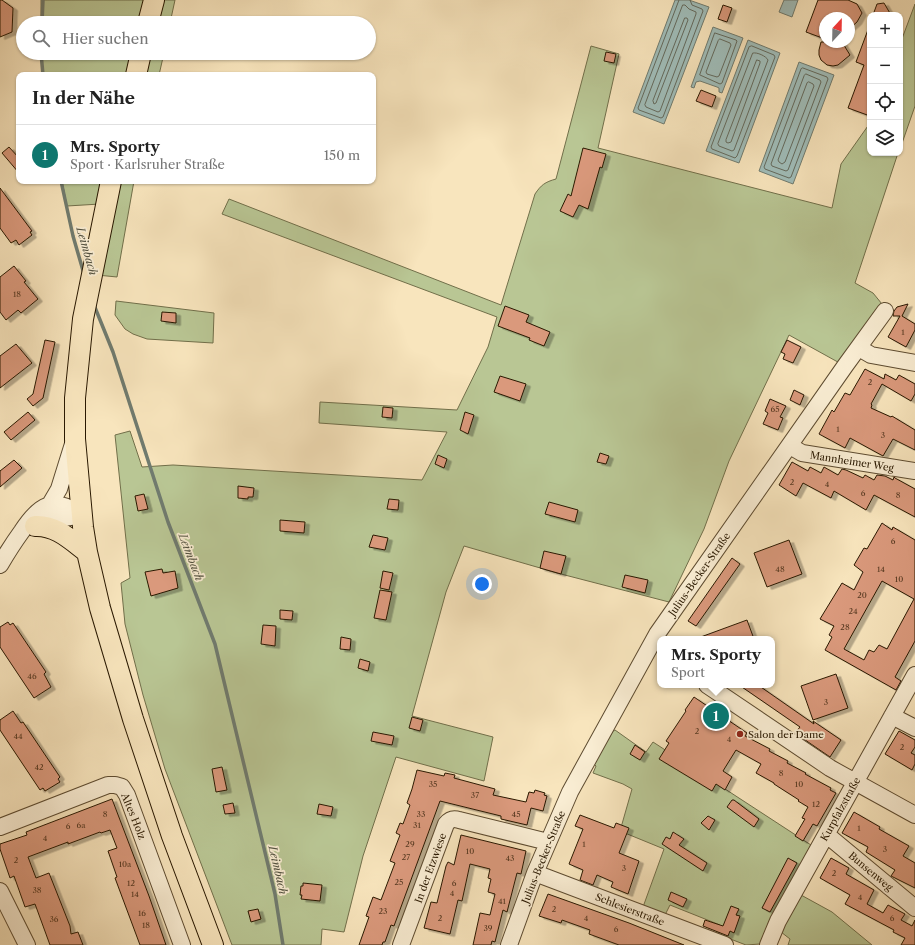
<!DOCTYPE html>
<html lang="de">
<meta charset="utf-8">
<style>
body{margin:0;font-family:"Libre Caslon Text",serif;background:#f6f6f6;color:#222}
.controls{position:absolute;right:12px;top:12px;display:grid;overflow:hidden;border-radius:8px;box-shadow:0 1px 3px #0004}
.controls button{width:36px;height:36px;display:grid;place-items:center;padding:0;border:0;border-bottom:1px solid #e0e0e0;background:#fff;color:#222;font:20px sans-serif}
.compass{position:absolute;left:819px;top:12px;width:36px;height:36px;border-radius:50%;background:#fff;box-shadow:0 1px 3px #0004;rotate:22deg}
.you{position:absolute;left:482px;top:584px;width:14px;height:14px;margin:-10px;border:3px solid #fff;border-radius:50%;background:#1a73e8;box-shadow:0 0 0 6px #1a73e833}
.badge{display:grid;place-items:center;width:26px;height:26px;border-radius:50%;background:#0f766e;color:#fff;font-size:13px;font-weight:700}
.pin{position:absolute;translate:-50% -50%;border:2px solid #fff;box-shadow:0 1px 4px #0006}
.popup{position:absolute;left:657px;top:636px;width:118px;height:52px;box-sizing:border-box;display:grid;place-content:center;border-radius:8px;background:#fff;filter:drop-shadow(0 1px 3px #0005);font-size:13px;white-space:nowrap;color:#767676}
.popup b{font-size:15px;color:#222}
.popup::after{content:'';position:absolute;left:50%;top:100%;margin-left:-8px;border:8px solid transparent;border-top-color:#fff}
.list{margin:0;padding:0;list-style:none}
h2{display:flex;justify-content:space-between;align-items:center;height:52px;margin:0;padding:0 16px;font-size:17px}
h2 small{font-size:13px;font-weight:400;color:#767676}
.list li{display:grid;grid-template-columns:26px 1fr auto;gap:12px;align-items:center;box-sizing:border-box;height:60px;padding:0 16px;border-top:1px solid #e0e0e0}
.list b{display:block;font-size:15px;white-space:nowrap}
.list p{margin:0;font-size:13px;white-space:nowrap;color:#767676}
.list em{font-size:13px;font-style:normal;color:#767676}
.icon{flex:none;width:22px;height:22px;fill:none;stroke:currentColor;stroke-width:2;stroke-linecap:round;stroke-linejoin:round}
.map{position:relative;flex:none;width:915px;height:945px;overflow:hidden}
.search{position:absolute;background:#fff;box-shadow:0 1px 3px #0004;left:16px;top:16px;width:360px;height:44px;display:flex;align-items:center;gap:10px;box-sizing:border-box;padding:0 14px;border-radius:22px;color:#767676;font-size:15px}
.panel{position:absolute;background:#fff;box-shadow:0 1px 3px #0004;left:16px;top:72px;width:360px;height:112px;border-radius:8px}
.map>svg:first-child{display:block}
.green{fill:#b9c694;stroke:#716f4a}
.water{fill:#a0bdb9;stroke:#707b6f}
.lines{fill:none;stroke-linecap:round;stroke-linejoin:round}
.shore{stroke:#646a5d;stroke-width:1}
.stream{stroke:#707b6f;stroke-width:3.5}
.building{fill:#da997b;stroke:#291801;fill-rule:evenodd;filter:url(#shadow)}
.minor-casing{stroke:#5d4b30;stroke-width:18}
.major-casing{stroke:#291801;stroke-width:22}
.minor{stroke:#faeed4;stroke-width:16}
.major{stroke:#f8e5bd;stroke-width:20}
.poi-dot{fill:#8f2418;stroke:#faeed4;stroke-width:1.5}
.labels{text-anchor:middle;stroke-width:3.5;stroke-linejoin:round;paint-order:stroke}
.number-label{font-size:8px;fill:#553820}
.street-label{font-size:10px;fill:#291801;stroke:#faeed4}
.poi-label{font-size:10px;fill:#291801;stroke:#faeed4;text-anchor:start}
.water-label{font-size:11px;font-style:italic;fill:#535241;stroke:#faeed4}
</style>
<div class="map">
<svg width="915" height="945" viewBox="0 0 915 945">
<defs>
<filter id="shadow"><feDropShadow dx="4.5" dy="2.5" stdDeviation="0" flood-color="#0004"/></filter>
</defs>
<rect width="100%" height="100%" fill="#f8e5bd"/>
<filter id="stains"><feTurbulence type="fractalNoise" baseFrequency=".005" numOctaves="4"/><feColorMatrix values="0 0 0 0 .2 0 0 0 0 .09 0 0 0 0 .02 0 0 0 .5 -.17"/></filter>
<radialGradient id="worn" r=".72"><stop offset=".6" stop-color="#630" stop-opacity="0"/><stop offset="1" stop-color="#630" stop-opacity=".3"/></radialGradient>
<path class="green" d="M41 0H149L143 23H41Z
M162 0H175L170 23H157Z
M915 4V106L900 149V44Z
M591 46 619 54 598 148 832 208 841 164 870 123V153H898L855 283 873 293 882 304 845 366 789 335 729 461 704 529 669 602 561 574 464 546 446 592 412 716 493 737 484 781 396 757 363 856 344 932 322 929 321 945H232L165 769 143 695 125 624 121 583 130 578 115 435 130 431 142 467 173 465 422 480 447 432 319 423 320 402 457 410 488 347 497 317 222 214 229 199 501 305 535 194C541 185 545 182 556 179Z
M41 53H135L129 75H43Z
M149 53H164L159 75H144Z
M62 181H105L100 204 67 206Z
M119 181H134L117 277 97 275Z
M116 301 214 313 213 343 147 339 133 334 125 329 115 315Z
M615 730 646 752 653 742 811 845 769 922 760 944 746 945 720 935 718 933 720 925 670 905 665 915 643 907 664 849 620 831 632 789 623 784 593 773 596 766 594 764 613 731Z
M801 895 832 912 872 945H788L790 939 781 932Z"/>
<path class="water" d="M675 0H689L709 7 664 124 633 112Z
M784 0H798L792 17 779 12Z
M713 27 743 38 722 93 719 92V88L717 87 700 81 696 82 694 88 691 87Z
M748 40 780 53 739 163 706 151Z
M799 62 834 75 793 184 759 171Z"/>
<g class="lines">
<path class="shore" d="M679 0 638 108 639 110 661 118 663 117 703 11 702 9 692 5 690 0
M683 5H685L689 9 696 12V14L660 111 658 112 646 107 645 105Z
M685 18H687L688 20 656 103 654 104 653 101Z
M715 33 736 40 737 41 722 83 720 84 700 75Z
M720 39 730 43 731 45 719 76 717 77 707 74 706 72 718 41Z
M752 46 774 55 775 57 737 156 735 158 712 149 711 147 749 47Z
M753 53C757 52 766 56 768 60L734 150 732 151 719 146 718 144Z
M757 60 760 61V63L731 142 728 143 726 142V140Z
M803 68 827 77 828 79 791 177 789 178 765 169 764 167 801 69Z
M806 74 820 80 821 82 788 170 786 171 772 166 771 164 804 76Z
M809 82 813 84 814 86 785 162 782 164 779 162 778 160 807 83Z"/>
<path class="stream" d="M42 23 43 0
M41 53 43 75
M61 181 73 236 84 274
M94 305 113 352 168 522 215 644 275 894 283 945"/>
</g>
<path class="building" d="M0 0H2L13 8 12 32 0 37Z
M818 0H848L857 4 862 13 857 22 849 29V18H825V28L823 29 825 30V39L806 32Z
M884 3 891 15H873L877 4Z
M723 5 732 8 727 22 718 19Z
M869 27H870V116L848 108 864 65 856 62Z
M821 42H842L850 55 838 65 833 66 827 65 821 60 819 55V50Z
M606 52 616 54 614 63 604 61Z
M701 90 716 96 712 107 696 101Z
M9 147 19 158V173L2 153Z
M583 148 606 154 602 168 600 167 588 209 579 205 573 217 560 211 568 194 571 196Z
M0 188 32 231 30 232 32 235 19 245 16 240 11 243 0 228Z
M14 266 26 281 24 282 38 299 21 313 18 310 6 320 0 312V277Z
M908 304 902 316 915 324V330L906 347 888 337 900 316H893L894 311 897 307Z
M505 306 529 315 526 322 550 332 544 346 529 340 530 338 498 326Z
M162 312 176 313V323L161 321Z
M45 340 55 342 43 398 33 406 27 399 33 394Z
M787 340 801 347 793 363 783 359 785 354 781 352Z
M16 344 32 363 0 388V356Z
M865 369 884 379 885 374 896 380 899 375 915 384V394L911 401 882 384 871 404 872 405 871 408 891 417 892 416 915 430V450L893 439 883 456 850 438 845 448 819 434 832 410 834 412 845 393 850 395Z
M500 376 526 384 520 401 494 392Z
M794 390 804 395 800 405 790 400Z
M770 399 786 406 780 417 783 418 778 430 763 424 768 413 765 411Z
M383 407 393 408 392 418 382 417Z
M28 412 35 420 11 440 4 432Z
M465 412 474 415 468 434 460 430Z
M600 453 609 456 606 464 597 462Z
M438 455 447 459 444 468 435 464Z
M14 460 22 468 0 487V471Z
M792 462 808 471 810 467 821 473 824 467 838 475 842 469 846 470 863 478 865 475 874 480 877 475 885 476 893 480 894 477 895 478 915 489V517L874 495 866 510 834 491 831 498 803 483 796 496 779 485Z
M238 486 254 488 253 497H248V499L238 498Z
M144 494 148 509 138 511 135 496Z
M389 499 399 500 398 510 387 509Z
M549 502 578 510 575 522 545 514Z
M280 520 305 522 304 533 280 531Z
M882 523 892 530 893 527 915 540V641L895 677 901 681 896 690 825 650 832 637 829 635 834 626 820 619 842 583 854 590 863 572 854 565 864 548 867 549ZM882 581 914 599 887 649 879 645 874 652 869 650 864 660 844 649Z
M373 535 388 538 385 550 369 547Z
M789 540 802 574 767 587 754 553Z
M544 551 566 556 561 574 540 568Z
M732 558 740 564 696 626 688 621Z
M162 569 163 573 175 571 178 588 151 596 145 572Z
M383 571 393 573 389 590 380 588Z
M625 575 648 580 645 593 622 587Z
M380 590 392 592 386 620 374 618Z
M280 610 293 611 292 620 280 619Z
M747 620 754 639H698V638Z
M8 622 10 625 13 623 46 672 44 674 51 687 34 698 0 647V627Z
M263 625 276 626 275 646 261 644Z
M341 637 351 639 350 650 340 649Z
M360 659 370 662 368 671 358 668Z
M836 674 848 708 813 720 801 686Z
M739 685H758L814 724 813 721 841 740 830 757 795 733 800 727Z
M694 697 747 733 745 736 770 749 769 751 788 761 787 763 806 773 805 774 831 788 830 790 836 793 817 826 813 824 803 841 795 836 805 819 802 818 808 807 798 801 799 800 774 784V783L756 773 761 764 736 750 723 771 732 777 725 790 716 784 712 791 659 759 669 743 666 741 686 711 685 710Z
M13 711 21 723 23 722 60 777 58 779 60 782 45 791 43 788 40 790 0 730V720Z
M412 717 423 720 420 731 409 728Z
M899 731 915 740V747L911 753 915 755V764L912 770 885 754Z
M373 732 394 736 392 745 371 741Z
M635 745 645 752 640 760 630 754Z
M222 767 227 790 216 792 212 769Z
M417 770 444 776 445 773 455 775 454 778 495 789 493 795 526 802 529 792 534 793 535 790 545 793 544 795 547 796 543 811 531 808 527 825 501 819V816L440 801 394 926 391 925 385 942H383L382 945H359L369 917 366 916 373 897 381 900 395 863 390 861 400 835 396 833 400 823 403 824 410 805 407 803 412 789Z
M112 799 149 896 166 945H140L115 878 117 877 108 851 117 848 110 830 101 833 100 832 68 844V842L28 857 36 878 49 873 70 926 71 934 78 932 83 945H50L35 904 25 907 14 876 10 878 0 849V844L27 835 26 832Z
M732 800H734L759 819 754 827 727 807Z
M233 803 235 813 225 814 223 805Z
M319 804 333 807 331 816 317 814Z
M854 812 880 827 879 829 909 846 903 856 915 863V888L891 876 895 870 866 852 868 847 842 833Z
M580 815 614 828 616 823 629 828 619 853 639 861 628 894 611 887 613 882 597 875 593 885 580 880 583 870 569 864 583 829 575 826Z
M708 816 715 820 709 830 701 823Z
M673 832 684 839 679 845 707 863 703 871 662 844 666 837 670 839Z
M461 835 526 851 521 874 517 873 507 912 503 910 495 942 492 941 491 945H473L480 913 490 915 495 894 488 892 491 879 488 878 490 869 470 864 462 901 458 900 450 934 424 928 431 902 437 903 446 866 448 862 454 865Z
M788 858 797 863 770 912 762 908Z
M831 858 849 868 846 874 874 890 867 904 883 913 888 905 905 914 901 920 912 926 915 920V945H901L905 938 893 932 894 930 845 904 850 895 820 878Z
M303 883 322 885 320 901 301 899 302 895H300L301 886H303Z
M671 892 687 899 683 907 668 900Z
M548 894 629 923 684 945H619L589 934 590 930 562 920 561 923 539 916Z
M731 906 739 909 736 915 740 916 734 933 730 931 728 936 703 926 705 920 723 926Z
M258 909 261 919 251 922 248 911Z"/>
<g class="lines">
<defs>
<path id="minor" d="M859 348 871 355 915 363
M790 446 802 453 915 471
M49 506 59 489 73 444
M35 526 52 520 82 515
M0 565C7 553 14 542 22 531 39 505 53 495 82 515
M707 685 830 768 915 815
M892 716 915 728
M0 827 108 785H115L122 787 127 795 182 945
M827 835 915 908
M535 873 725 945
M0 891 27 945
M401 945 446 824C450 819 453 818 459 820L548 842
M509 945 535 873 570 792 657 634 845 366 885 311
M768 945 778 921 915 675"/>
<path id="major" d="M148 23 154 0
M136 75 141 53
M111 181 83 319 75 398V439L83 527 87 552 100 608 133 719 172 836 213 945
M35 526C56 525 71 540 87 552"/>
</defs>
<use href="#minor" class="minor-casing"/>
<use href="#major" class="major-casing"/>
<use href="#minor" class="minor"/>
<use href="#major" class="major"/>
</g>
<circle class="poi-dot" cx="740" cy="734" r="4"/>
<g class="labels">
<g class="number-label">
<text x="17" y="297">18</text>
<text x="903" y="335">1</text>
<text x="870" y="385">2</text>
<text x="775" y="412">65</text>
<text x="838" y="432">1</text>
<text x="883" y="438">3</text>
<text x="792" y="485">2</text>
<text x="827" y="487">4</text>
<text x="863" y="496">6</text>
<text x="898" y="498">8</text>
<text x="893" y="544">6</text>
<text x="780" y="572">48</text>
<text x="881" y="572">14</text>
<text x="899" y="582">10</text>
<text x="862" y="598">20</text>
<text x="853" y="614">24</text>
<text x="845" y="630">28</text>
<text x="32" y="679">46</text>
<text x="826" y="705">3</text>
<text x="697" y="734">2</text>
<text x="18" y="739">44</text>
<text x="729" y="742">4</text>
<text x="902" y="750">2</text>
<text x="39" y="770">42</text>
<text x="781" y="776">8</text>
<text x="433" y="787">35</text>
<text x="799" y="787">10</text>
<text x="475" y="798">37</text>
<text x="816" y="807">12</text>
<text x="105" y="817">8</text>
<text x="421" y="817">33</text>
<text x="516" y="817">45</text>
<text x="81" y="828">6a</text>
<text x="417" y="828">31</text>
<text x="68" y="829">6</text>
<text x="859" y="831">1</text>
<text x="45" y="841">4</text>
<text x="410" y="847">29</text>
<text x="584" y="847">1</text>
<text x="885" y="852">3</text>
<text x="470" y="854">10</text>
<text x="406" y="860">27</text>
<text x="510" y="861">43</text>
<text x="16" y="863">2</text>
<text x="125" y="867">10a</text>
<text x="624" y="871">3</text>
<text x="834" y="876">2</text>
<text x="399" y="885">25</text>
<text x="131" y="886">12</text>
<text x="454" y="886">6</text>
<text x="37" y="893">38</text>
<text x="452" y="896">4</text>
<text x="135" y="897">14</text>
<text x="860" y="900">4</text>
<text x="502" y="904">41</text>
<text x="554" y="912">2</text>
<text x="383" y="914">23</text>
<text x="142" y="916">16</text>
<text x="440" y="921">2</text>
<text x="586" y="921">4</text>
<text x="892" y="921">6</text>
<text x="54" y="922">36</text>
<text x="146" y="928">18</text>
<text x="488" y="931">39</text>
<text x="616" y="932">6</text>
</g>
<g class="street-label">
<text transform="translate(852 461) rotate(9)" y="4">Mannheimer Weg</text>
<text transform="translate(699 574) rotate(-55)" y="4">Julius-Becker-Straße</text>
<text transform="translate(840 809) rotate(-61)" y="4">Kurpfalzstraße</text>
<text transform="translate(134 816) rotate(68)" y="4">Altes Holz</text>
<text transform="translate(543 857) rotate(-68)" y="4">Julius-Becker-Straße</text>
<text transform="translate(430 868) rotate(-70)" y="4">In der Etzwiese</text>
<text transform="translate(871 871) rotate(40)" y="4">Bunsenweg</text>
<text transform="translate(630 909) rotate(21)" y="4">Schlesierstraße</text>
</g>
<g class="poi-label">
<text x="748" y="738">Salon der Dame</text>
</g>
<g class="water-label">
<text transform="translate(87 251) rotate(74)" y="4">Leimbach</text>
<text transform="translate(191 557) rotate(69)" y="4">Leimbach</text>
<text transform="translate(278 870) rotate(77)" y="4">Leimbach</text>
</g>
</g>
<rect width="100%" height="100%" filter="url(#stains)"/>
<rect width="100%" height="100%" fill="url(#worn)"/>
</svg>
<div class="controls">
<button>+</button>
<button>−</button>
<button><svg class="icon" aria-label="locate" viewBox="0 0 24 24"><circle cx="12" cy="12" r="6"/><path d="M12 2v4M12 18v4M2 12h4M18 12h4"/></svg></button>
<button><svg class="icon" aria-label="layers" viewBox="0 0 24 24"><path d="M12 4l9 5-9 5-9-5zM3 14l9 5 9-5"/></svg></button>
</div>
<svg class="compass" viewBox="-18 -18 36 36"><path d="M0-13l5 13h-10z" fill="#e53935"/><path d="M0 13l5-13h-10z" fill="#767676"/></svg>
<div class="you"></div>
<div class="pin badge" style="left:716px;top:716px">1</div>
<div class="popup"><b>Mrs. Sporty</b>Sport</div>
<div class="search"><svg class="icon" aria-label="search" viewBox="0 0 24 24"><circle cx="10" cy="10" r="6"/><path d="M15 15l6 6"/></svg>Hier suchen</div>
<section class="panel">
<h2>In der Nähe<small></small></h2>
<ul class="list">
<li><span class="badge">1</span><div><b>Mrs. Sporty</b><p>Sport · Karlsruher Straße</p></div><em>150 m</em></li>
</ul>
</section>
</div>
